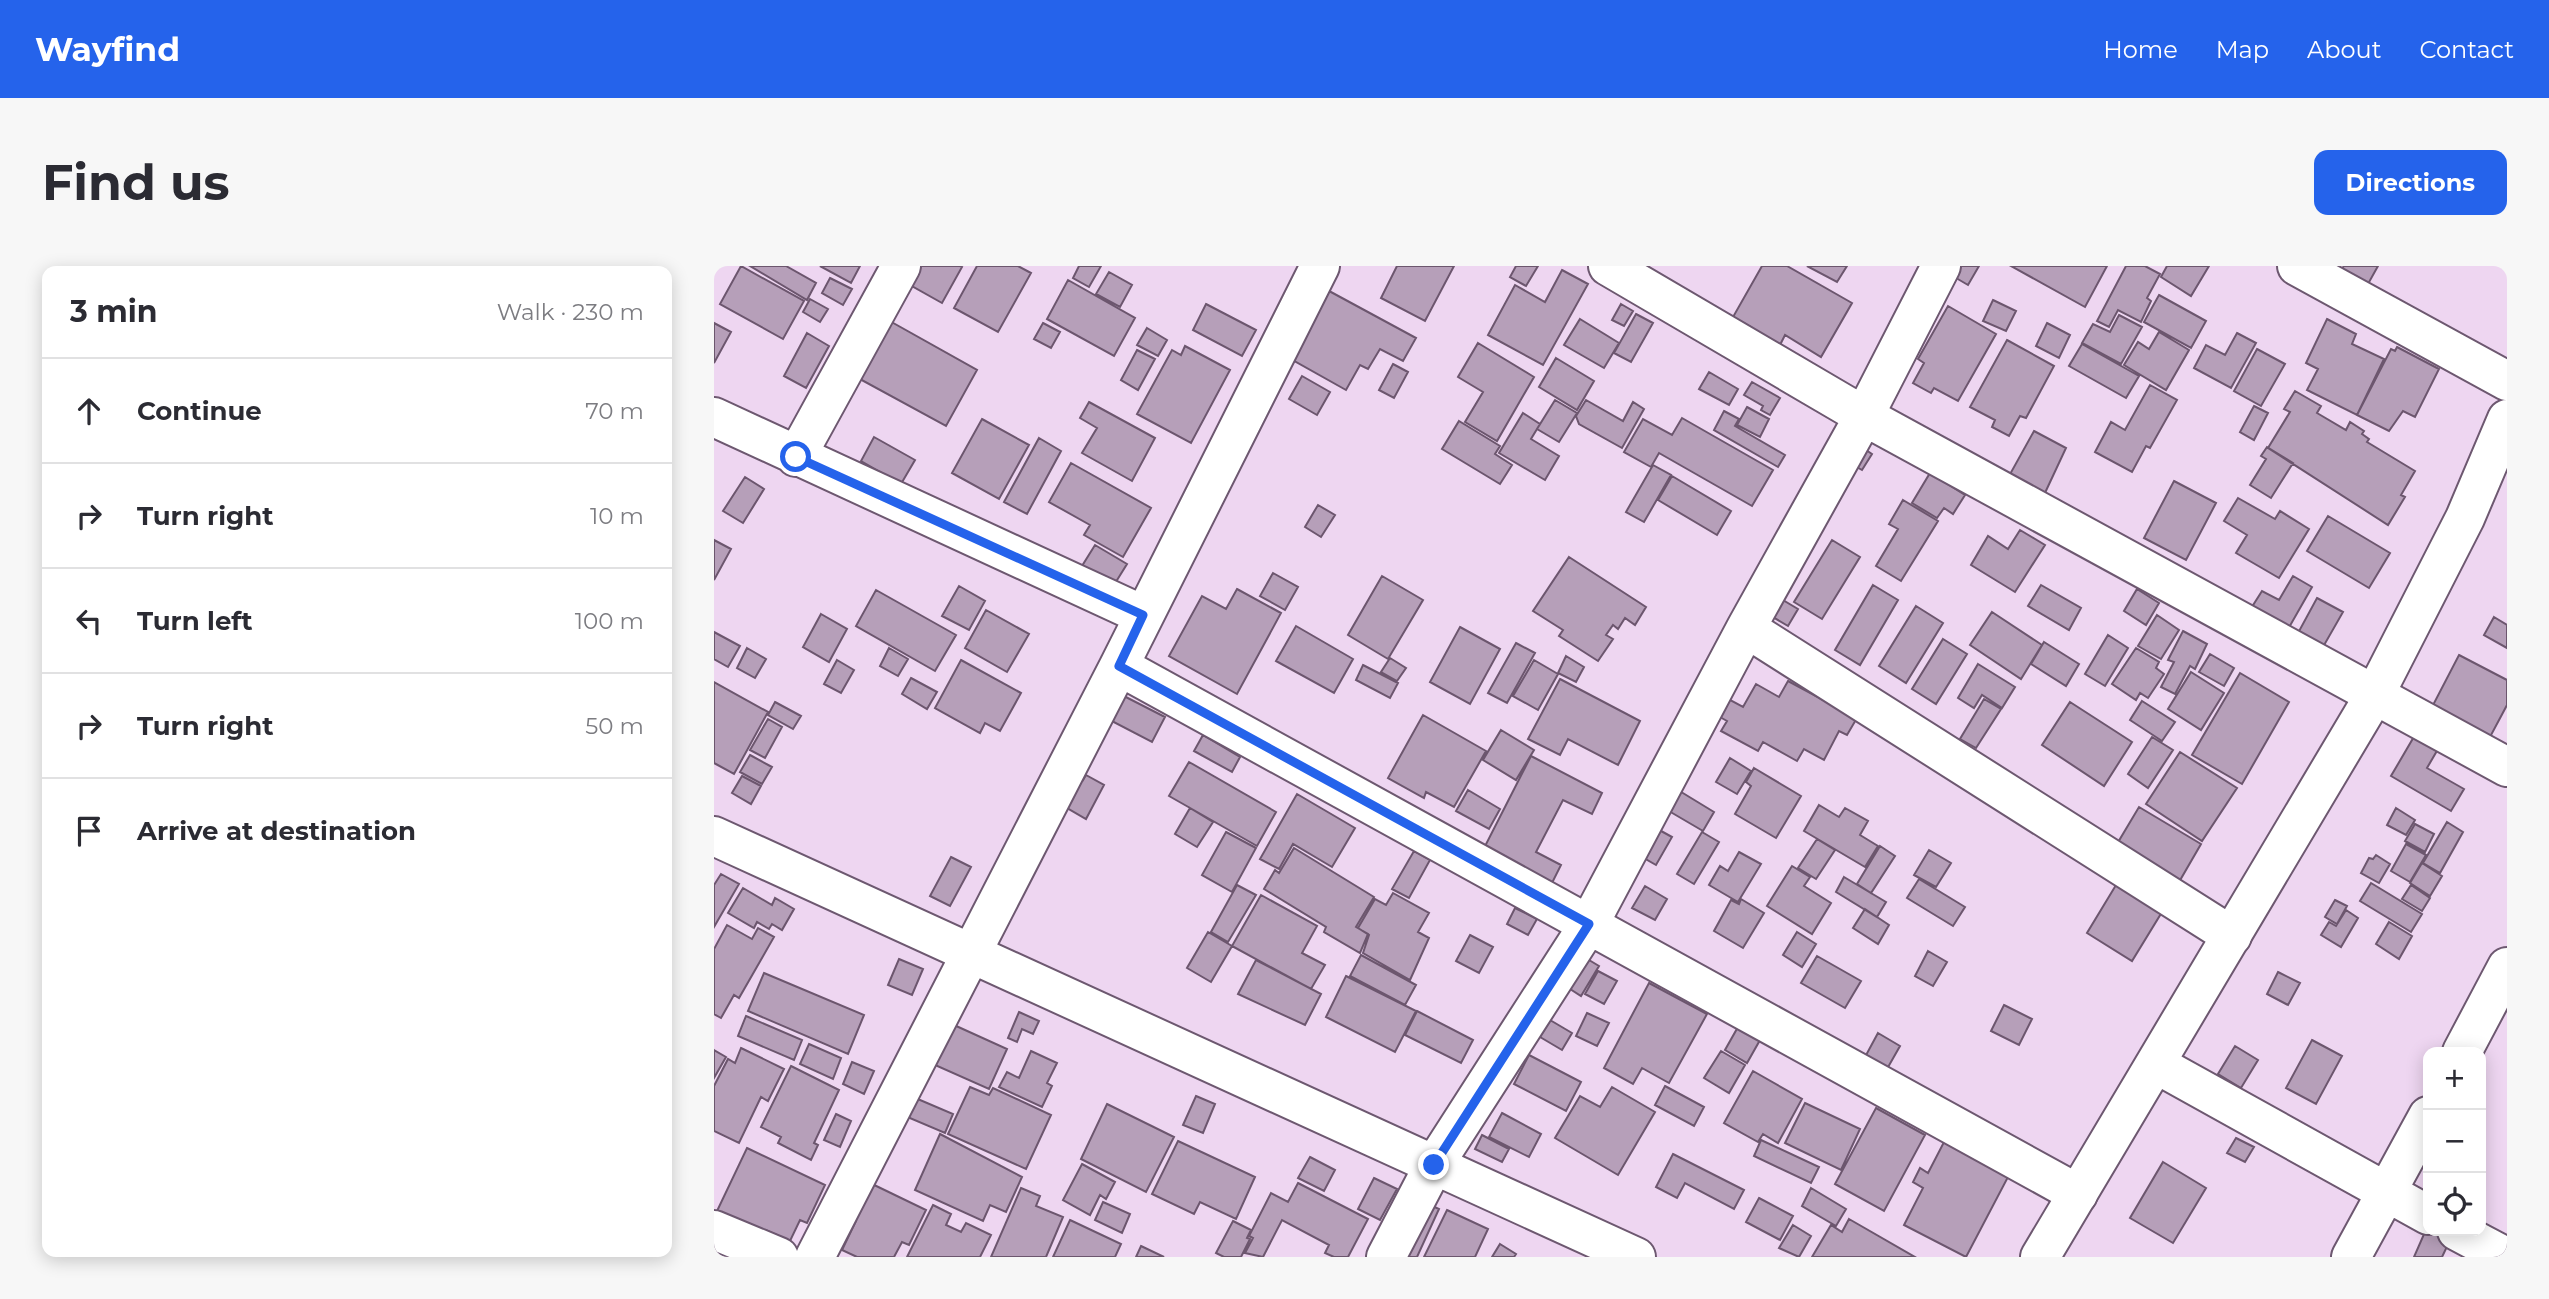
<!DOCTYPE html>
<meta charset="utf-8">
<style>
body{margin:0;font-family:Montserrat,sans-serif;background:#f7f7f7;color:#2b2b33}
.controls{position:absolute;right:21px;bottom:21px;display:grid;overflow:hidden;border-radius:14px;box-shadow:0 4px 18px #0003}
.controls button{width:63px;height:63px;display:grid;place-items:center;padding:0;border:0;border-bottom:2px solid #e1e1e2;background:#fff;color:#2b2b33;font:35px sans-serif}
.stop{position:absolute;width:21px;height:21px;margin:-16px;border:5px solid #2563eb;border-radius:50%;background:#fff}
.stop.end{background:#2563eb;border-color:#fff;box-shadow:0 2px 7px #0008}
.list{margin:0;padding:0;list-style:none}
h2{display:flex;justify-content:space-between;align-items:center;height:91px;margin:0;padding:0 28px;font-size:30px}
h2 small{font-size:23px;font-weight:400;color:#7c7c81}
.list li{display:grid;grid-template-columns:46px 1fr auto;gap:21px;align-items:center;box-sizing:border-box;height:105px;padding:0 28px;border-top:2px solid #e1e1e2}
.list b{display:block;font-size:26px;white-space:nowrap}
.list em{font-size:23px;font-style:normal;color:#7c7c81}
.icon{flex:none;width:38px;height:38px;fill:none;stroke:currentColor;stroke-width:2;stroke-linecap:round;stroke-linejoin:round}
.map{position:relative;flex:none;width:1793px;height:991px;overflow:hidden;border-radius:14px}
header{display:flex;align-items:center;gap:42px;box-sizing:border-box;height:98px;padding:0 35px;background:#2563eb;color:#fff}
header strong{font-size:33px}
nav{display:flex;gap:38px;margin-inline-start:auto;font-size:24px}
.intro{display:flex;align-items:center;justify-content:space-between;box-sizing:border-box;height:168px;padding:0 42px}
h1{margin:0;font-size:49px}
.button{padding:18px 32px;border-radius:14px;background:#2563eb;color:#fff;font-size:24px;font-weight:700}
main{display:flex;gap:42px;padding:0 42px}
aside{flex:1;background:#fff;border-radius:14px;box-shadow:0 4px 18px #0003}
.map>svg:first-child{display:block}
.building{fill:#b69fb9;stroke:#6c566e;stroke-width:2}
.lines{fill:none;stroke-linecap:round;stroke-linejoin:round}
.minor-casing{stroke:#6d5870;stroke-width:42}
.tertiary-casing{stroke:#6d5870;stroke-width:42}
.minor{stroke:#fff;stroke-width:38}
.tertiary{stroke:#fff;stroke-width:38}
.route{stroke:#2563eb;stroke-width:9}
</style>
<header>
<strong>Wayfind</strong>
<nav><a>Home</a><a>Map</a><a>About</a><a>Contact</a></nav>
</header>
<div class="intro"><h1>Find us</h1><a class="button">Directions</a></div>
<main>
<aside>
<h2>3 min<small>Walk · 230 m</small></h2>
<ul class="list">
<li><svg class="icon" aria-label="ahead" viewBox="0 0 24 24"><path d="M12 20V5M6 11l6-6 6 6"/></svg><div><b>Continue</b></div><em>70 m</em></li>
<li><svg class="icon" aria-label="right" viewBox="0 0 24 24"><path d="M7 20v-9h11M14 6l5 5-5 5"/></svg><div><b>Turn right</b></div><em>10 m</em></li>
<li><svg class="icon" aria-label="left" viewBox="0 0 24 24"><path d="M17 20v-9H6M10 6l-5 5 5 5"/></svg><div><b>Turn left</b></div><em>100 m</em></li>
<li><svg class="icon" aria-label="right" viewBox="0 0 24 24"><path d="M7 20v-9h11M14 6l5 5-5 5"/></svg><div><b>Turn right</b></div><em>50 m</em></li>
<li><svg class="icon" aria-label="arrive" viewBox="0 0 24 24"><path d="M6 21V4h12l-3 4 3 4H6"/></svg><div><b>Arrive at destination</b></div></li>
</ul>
</aside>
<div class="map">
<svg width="1793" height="991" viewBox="0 0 1793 991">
<rect width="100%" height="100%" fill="#eed6f1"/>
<path class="building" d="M27 0 90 35 69 73 6 38Z
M36 0H72L102 17 93 34Z
M106 0H146L137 17Z
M197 0H246L248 1 228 37 189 15Z
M263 0H304L317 7 284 66 240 42Z
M365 0H387L375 21 359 12Z
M683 0H740L711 55 667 32Z
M802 0H824L812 20 796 11Z
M1048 0H1073L1138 37 1107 91 1071 69 1064 83 1034 66 1037 61 1019 51Z
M1093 0H1133L1123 16Z
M1243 0H1265L1254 19 1237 9Z
M1297 0H1393L1371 41Z
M1412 0H1431L1446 8 1433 32 1437 35 1427 56 1404 44 1395 61 1383 55Z
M1453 0H1495L1477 30 1447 11Z
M1630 0H1664L1654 18 1627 4Z
M848 4 874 18 829 99 774 69 801 19 831 36Z
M395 6 418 19 406 41 382 28Z
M116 12 138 23 129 39 108 27Z
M354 14 421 52 400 90 333 53Z
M604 19 702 72 689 95 666 83 654 103 646 99 632 124 568 88Z
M1445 29 1492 55 1477 82 1430 56Z
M96 33 114 43 106 56 89 46Z
M1279 34 1302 45 1292 65 1269 55Z
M492 38 542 64 528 90 479 64Z
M907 38 919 45 910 60 898 54Z
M1234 40 1282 68 1244 135 1220 122 1217 127 1199 117 1210 97 1204 93Z
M922 48 939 57 917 96 900 87Z
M165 49 263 104 232 160 133 106Z
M1405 49 1428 61 1407 98 1368 77 1379 58 1396 66Z
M866 53 905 77 890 102 850 79Z
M1613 53 1642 68 1638 78 1670 93 1643 149 1593 124 1604 103 1592 97Z
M0 57 17 66 0 97Z
M329 57 346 66 337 82 320 73Z
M1333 57 1356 69 1345 92 1322 80Z
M433 62 453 74 444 90 423 79Z
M1445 66 1475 84 1452 124 1410 99 1424 76 1435 83Z
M93 67 115 80 92 122 70 110Z
M1523 67 1542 77 1517 122 1480 102 1492 79 1511 89Z
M1293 74 1340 100 1312 152 1306 150 1295 170 1278 161 1281 154 1256 141Z
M764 77 820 111 783 175 751 156 769 126 744 111Z
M1368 78 1425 110 1412 132 1355 100Z
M471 80 516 104 477 177 423 148 458 84 467 89Z
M1683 81 1725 103 1701 151 1689 145 1675 165 1643 149 1677 83 1681 85Z
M1543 83 1571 98 1547 140 1520 125Z
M423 84 441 93 424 124 407 114Z
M842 92 880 115 863 144 825 121Z
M679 98 694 106 680 132 665 124Z
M995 106 1024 123 1015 139 985 123Z
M588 110 616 126 603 149 575 133Z
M1038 116 1066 132 1056 149 1047 144 1049 140 1030 129Z
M1436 119 1463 134 1436 182 1432 180 1418 206 1381 186 1397 156 1411 164Z
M1581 125 1607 140 1603 147 1632 164 1636 156 1650 165 1648 168 1655 173 1653 176 1701 205 1687 229 1691 231 1674 259 1554 182 1576 146 1570 143Z
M841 134 863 147 845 176 823 163Z
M872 134 909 155 919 136 930 143 908 182 865 158 862 150Z
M375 136 441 172 418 215 368 187 383 162 366 152Z
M1540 140 1554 147 1540 174 1526 166Z
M1033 141 1055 153 1046 171 1023 159Z
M1010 145 1025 153 1021 160 1071 189 1064 201 1000 164Z
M809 147 826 158 817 173 845 190 831 214 785 187Z
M968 152 1059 204 1038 240 945 187 937 201 910 186 929 153 958 169Z
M268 153 315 179 285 233 238 207Z
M745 155 786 180 781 188 798 199 786 218 728 183Z
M1320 165 1352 182 1330 229 1295 210Z
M160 171 201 194 187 218 147 195Z
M325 172 347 185 313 248 290 236Z
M1143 178 1158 188 1148 204 1132 195Z
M1553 181 1579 197 1557 232 1536 219 1552 193 1547 190Z
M357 197 437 242 409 291 370 269 376 259 335 236Z
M939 199 957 209 930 256 912 246Z
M1216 207 1251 229 1239 248 1230 242 1223 252 1198 237Z
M958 210 1017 245 1003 269 944 234Z
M31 211 50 223 29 257 9 245Z
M1460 215 1502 237 1472 294 1430 272Z
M1524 232 1561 253 1566 245 1595 263 1565 312 1522 287 1533 269 1510 255Z
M1189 234 1224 255 1187 315 1162 300 1184 263 1175 258Z
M604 239 621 249 607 271 591 261Z
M1614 250 1676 287 1655 322 1593 285Z
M1306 264 1331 279 1301 326 1257 299 1274 270 1294 283Z
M0 274 17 283 0 314Z
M1118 274 1146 291 1108 353 1080 336Z
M381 279 413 298 400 319 368 300Z
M855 291 932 341 921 359 911 352 904 363 899 359 892 369 899 373 884 395 845 370 849 364 819 345Z
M559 307 584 321 571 344 546 330Z
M668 310 709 334 674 393 634 369Z
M1579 310 1598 321 1573 365 1536 344 1548 325 1565 334Z
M1159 319 1184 334 1146 399 1121 384Z
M1327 319 1367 342 1355 364 1314 340Z
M245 320 271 335 255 364 228 350Z
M523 323 567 347 523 428 455 390 488 330 512 343Z
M1423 323 1445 337 1432 359 1410 345Z
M162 324 242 369 221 405 142 360Z
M1062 330 1084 343 1074 360 1052 347Z
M1603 332 1629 346 1609 381 1584 367Z
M1202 340 1229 357 1192 417 1165 400Z
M272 344 315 368 293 406 251 382Z
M1278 346 1328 379 1307 413 1256 379Z
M107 348 133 363 115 396 89 381Z
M1443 349 1465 364 1447 393 1424 380Z
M1780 351 1793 359V382L1770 369Z
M582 360 639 393 620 427 562 395Z
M746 361 786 383 756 438 716 416Z
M1469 365 1493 378 1481 403 1476 400 1461 428 1447 421 1460 396 1454 394Z
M0 366 26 380 14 401 0 393Z
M1394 369 1414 382 1391 420 1371 408Z
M1229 373 1253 388 1222 438 1198 423Z
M1330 376 1365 398 1352 420 1317 398Z
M802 377 821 387 793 437 774 427Z
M33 382 52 393 41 412 23 402Z
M175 382 194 393 184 410 166 400Z
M1422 382 1445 396 1442 402 1450 408 1434 432 1426 427 1422 434 1398 418Z
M1496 388 1520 402 1510 420 1485 406Z
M1745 389 1793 414V439L1776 471 1718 441Z
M852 390 870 401 862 416 844 407Z
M676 392 692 402 683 415 667 406Z
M123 394 140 404 127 427 110 418Z
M247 394 307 427 286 465 271 457 266 467 221 442Z
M820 394 844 408 824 444 799 430Z
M1264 398 1301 421 1288 442 1268 429 1260 442 1244 432Z
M649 399 684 417 676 432 642 414Z
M1477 406 1510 427 1487 464 1454 443Z
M1526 407 1575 436 1528 518 1478 489Z
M197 412 223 426 213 443 188 428Z
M846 413 926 455 904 499 854 473 846 489 814 473Z
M1074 415 1143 452 1133 469 1125 465 1110 494 1090 483 1083 495 1049 476 1044 485 1007 465 1013 455 997 446 1007 429 1029 441 1042 418 1065 431Z
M0 416 54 446 20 508 0 497Z
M404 427 451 451 438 476 392 452Z
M1270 433 1287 443 1262 482 1246 473Z
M1428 435 1461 456 1448 475 1416 454Z
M61 436 87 450 79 463 54 449Z
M1356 436 1418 476 1390 520 1328 479Z
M709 449 772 485 740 541 712 526 710 532 674 512Z
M54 453 68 461 51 492 36 484Z
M787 464 820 484 802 514 769 494Z
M489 469 526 491 518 506 480 485Z
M1701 469 1724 483 1713 502 1750 523 1737 545 1677 510Z
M1438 471 1459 484 1434 522 1414 508Z
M1466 486 1523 522 1488 575 1432 538Z
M36 489 58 501 48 518 26 506Z
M817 490 888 527 878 548 849 534 822 586 847 599 835 623 767 588Z
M1016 492 1037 505 1023 528 1002 516Z
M475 496 562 546 543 580 455 530Z
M1040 502 1087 530 1062 572 1021 548 1037 520 1032 516Z
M372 509 390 519 372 553 348 539 363 510 369 514Z
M28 510 47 520 37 538 18 527Z
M959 521 1000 546 989 565 948 541Z
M754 524 786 543 775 563 742 545Z
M583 528 641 562 618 601 579 578 565 603 546 593Z
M1105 539 1125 551 1131 542 1154 555 1146 569 1164 580 1151 601 1090 565Z
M1425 541 1487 578 1465 616 1403 578Z
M476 542 499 556 483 581 461 568Z
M1682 542 1701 554 1692 569 1673 559Z
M1733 556 1749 566 1726 607 1709 597Z
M1701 558 1720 568 1711 586 1691 575Z
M938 560 958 571 942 599 923 588Z
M512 566 542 582 518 626 488 609Z
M988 566 1005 576 980 618 963 608Z
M1103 573 1121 584 1102 613 1084 602Z
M1692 578 1712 589 1696 616 1677 605Z
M1166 580 1181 590 1157 627 1143 618Z
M580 582 660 631 642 661 654 668 646 687 610 666 612 661 550 623 561 604 565 607Z
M1215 584 1237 597 1222 621 1200 609Z
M700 585 716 594 695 632 678 623Z
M1025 586 1047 598 1024 636 995 619 1006 600 1014 605Z
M1662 589 1676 598 1665 617 1647 607 1655 592 1659 593Z
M237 591 257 601 236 640 216 630Z
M1708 597 1728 610 1716 630 1696 617Z
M1078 600 1096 611 1090 620 1117 637 1098 668 1053 640Z
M7 608 25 618 0 661V619Z
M1130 611 1172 636 1163 651 1122 626Z
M1205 613 1251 641 1239 660 1193 632Z
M1657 617 1708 648 1697 666 1646 635Z
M523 619 542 629 514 676 497 666Z
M1402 619 1448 646 1418 695 1373 667Z
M1697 619 1716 632 1708 645 1688 633Z
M931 620 953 633 941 654 918 642Z
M29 622 58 639 61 632 80 643 68 664 58 658 55 663 43 656 40 662 14 647Z
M679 627 715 647 704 666 715 672 696 714 649 687 655 669 644 662 661 633 672 639Z
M547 629 603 660 588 687 611 699 597 723 518 680Z
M1027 633 1050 647 1029 682 1000 665 1017 634 1025 638Z
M1621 634 1633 640 1623 658 1611 651Z
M801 642 823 653 814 669 793 658Z
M1151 643 1175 659 1164 678 1139 662Z
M1632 644 1644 652 1627 681 1607 669 1615 656 1622 660Z
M1675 656 1698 670 1685 693 1662 678Z
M13 659 38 673 44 662 60 671 25 732 20 729 7 752 0 748V683Z
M494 666 518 680 497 716 473 702Z
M1083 666 1102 678 1088 701 1069 689Z
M756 669 779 681 765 707 742 695Z
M1214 685 1233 696 1219 720 1201 710Z
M647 689 702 719 691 739 636 710Z
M1103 690 1147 715 1131 742 1087 717Z
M870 691 885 700 867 730 853 721Z
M185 693 209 703 198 729 174 719Z
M542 694 607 728 591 759 524 728Z
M884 705 903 715 890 738 871 728Z
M1564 706 1586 717 1574 739 1553 728Z
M50 707 150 749 134 788 34 745Z
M632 710 702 745 681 786 612 751Z
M935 717 993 748 955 817 928 802 919 818 890 802Z
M1290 739 1318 753 1305 779 1277 765Z
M703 745 759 774 747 797 691 769Z
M305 746 325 755 319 768 308 763 303 776 294 772Z
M873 747 895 757 883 780 862 770Z
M32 750 88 774 80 794 24 770Z
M836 754 858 767 848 784 826 771Z
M240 759 293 783 275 823 221 799Z
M1024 761 1046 774 1033 797 1011 784Z
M1164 767 1186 780 1173 803 1151 791Z
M1598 774 1628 790 1602 838 1572 822Z
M95 778 127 792 119 813 86 798Z
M1521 780 1544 794 1527 822 1504 808Z
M27 782 70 803 54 835 47 831 25 877 0 865V820L14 793 21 797Z
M0 784 12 791 0 812Z
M317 785 343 797 333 817 338 820 328 841 285 821 293 806 305 812Z
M1007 785 1031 799 1015 827 990 812Z
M815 789 867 816 852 845 800 818Z
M138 796 160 805 150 828 129 818Z
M77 800 125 824 100 877 104 879 97 894 64 877 67 871 47 861Z
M1039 805 1088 833 1064 877 1049 868 1044 876 1010 857Z
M951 820 990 841 980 860 941 839Z
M256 821 275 829 279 822 337 849 312 903 234 868Z
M898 821 941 846 904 909 841 872 866 830 886 841Z
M482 830 501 838 489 867 469 859Z
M199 831 239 848 231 867 191 850Z
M1091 837 1146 863 1127 904 1071 877Z
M393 838 460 871 432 926 367 893Z
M1162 842 1211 869 1170 945 1121 918Z
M788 847 827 868 815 891 775 871Z
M122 848 137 855 126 881 110 874Z
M226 868 308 911 292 946 276 939 269 955 201 924Z
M768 869 795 883 788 896 761 883Z
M1522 872 1540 881 1531 896 1513 887Z
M1047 874 1105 901 1097 917 1040 890Z
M464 875 541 911 522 953 486 936 480 948 438 928Z
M1230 876 1294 911 1252 991 1190 959 1209 922 1199 916 1206 902 1214 907Z
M33 882 111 919 93 957 86 954 76 975 52 964 50 968 3 945Z
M959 888 1030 924 1020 943 971 917 963 932 942 921Z
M596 891 621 904 610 925 584 912Z
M1449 896 1492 922 1459 977 1416 952Z
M368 898 401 916 392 933 386 929 376 949 349 934Z
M660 912 683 923 666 954 644 943Z
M154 916 212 944 195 979 188 976 180 991H143L128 984 142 955 137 952Z
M584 917 654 953 634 991H620L611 987 615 979 568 954 549 991 531 987 539 972 535 970 557 927 574 936Z
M307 922 326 930 322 940 349 951 332 991H277Z
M1097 922 1132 943 1122 960 1088 940Z
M1045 932 1079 950 1066 974 1032 956Z
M389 936 416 948 408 967 381 954Z
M714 938 725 943 703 991H689Z
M219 939 237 948 232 959 247 966 252 957 277 969 266 991H193Z
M733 944 774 963 761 991H710Z
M1135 953 1201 991H1098L1117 959 1128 966Z
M356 954 407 978 401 991H339Z
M519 955 537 964 533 972 536 973 527 991H510L502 987Z
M1079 959 1097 970 1085 991 1065 982Z
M1714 959 1739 968 1728 991H1700Z
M786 978 802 988 800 991H778Z
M427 980 450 991H422Z"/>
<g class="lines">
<defs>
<path id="minor" d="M894 0 1150 150 1793 501
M1583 0 1793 115
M0 151 429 349
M82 191 187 0
M1032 362 1518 670
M405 400 1364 928
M0 570 922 991
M1748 786 1793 701
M1442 798 1714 949
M0 964 65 991
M1743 965 1792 991
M101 991 405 400 606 0
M672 991 720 899 875 658 1032 362 1150 150 1227 0
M1637 991 1714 850"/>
<path id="tertiary" d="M1326 991 1660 430 1751 252 1793 153"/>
</defs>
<use href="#minor" class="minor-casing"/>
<use href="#tertiary" class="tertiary-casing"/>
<use href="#minor" class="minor"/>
<use href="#tertiary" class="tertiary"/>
</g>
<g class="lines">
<path class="route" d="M82 191 429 349 405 400 875 658 720 899"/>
</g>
</svg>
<div class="controls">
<button>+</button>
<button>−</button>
<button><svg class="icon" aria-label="locate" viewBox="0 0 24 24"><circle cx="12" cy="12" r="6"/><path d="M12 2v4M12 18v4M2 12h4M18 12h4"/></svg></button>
</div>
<div class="stop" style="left:82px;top:191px"></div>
<div class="stop end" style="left:720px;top:899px"></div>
</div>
</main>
